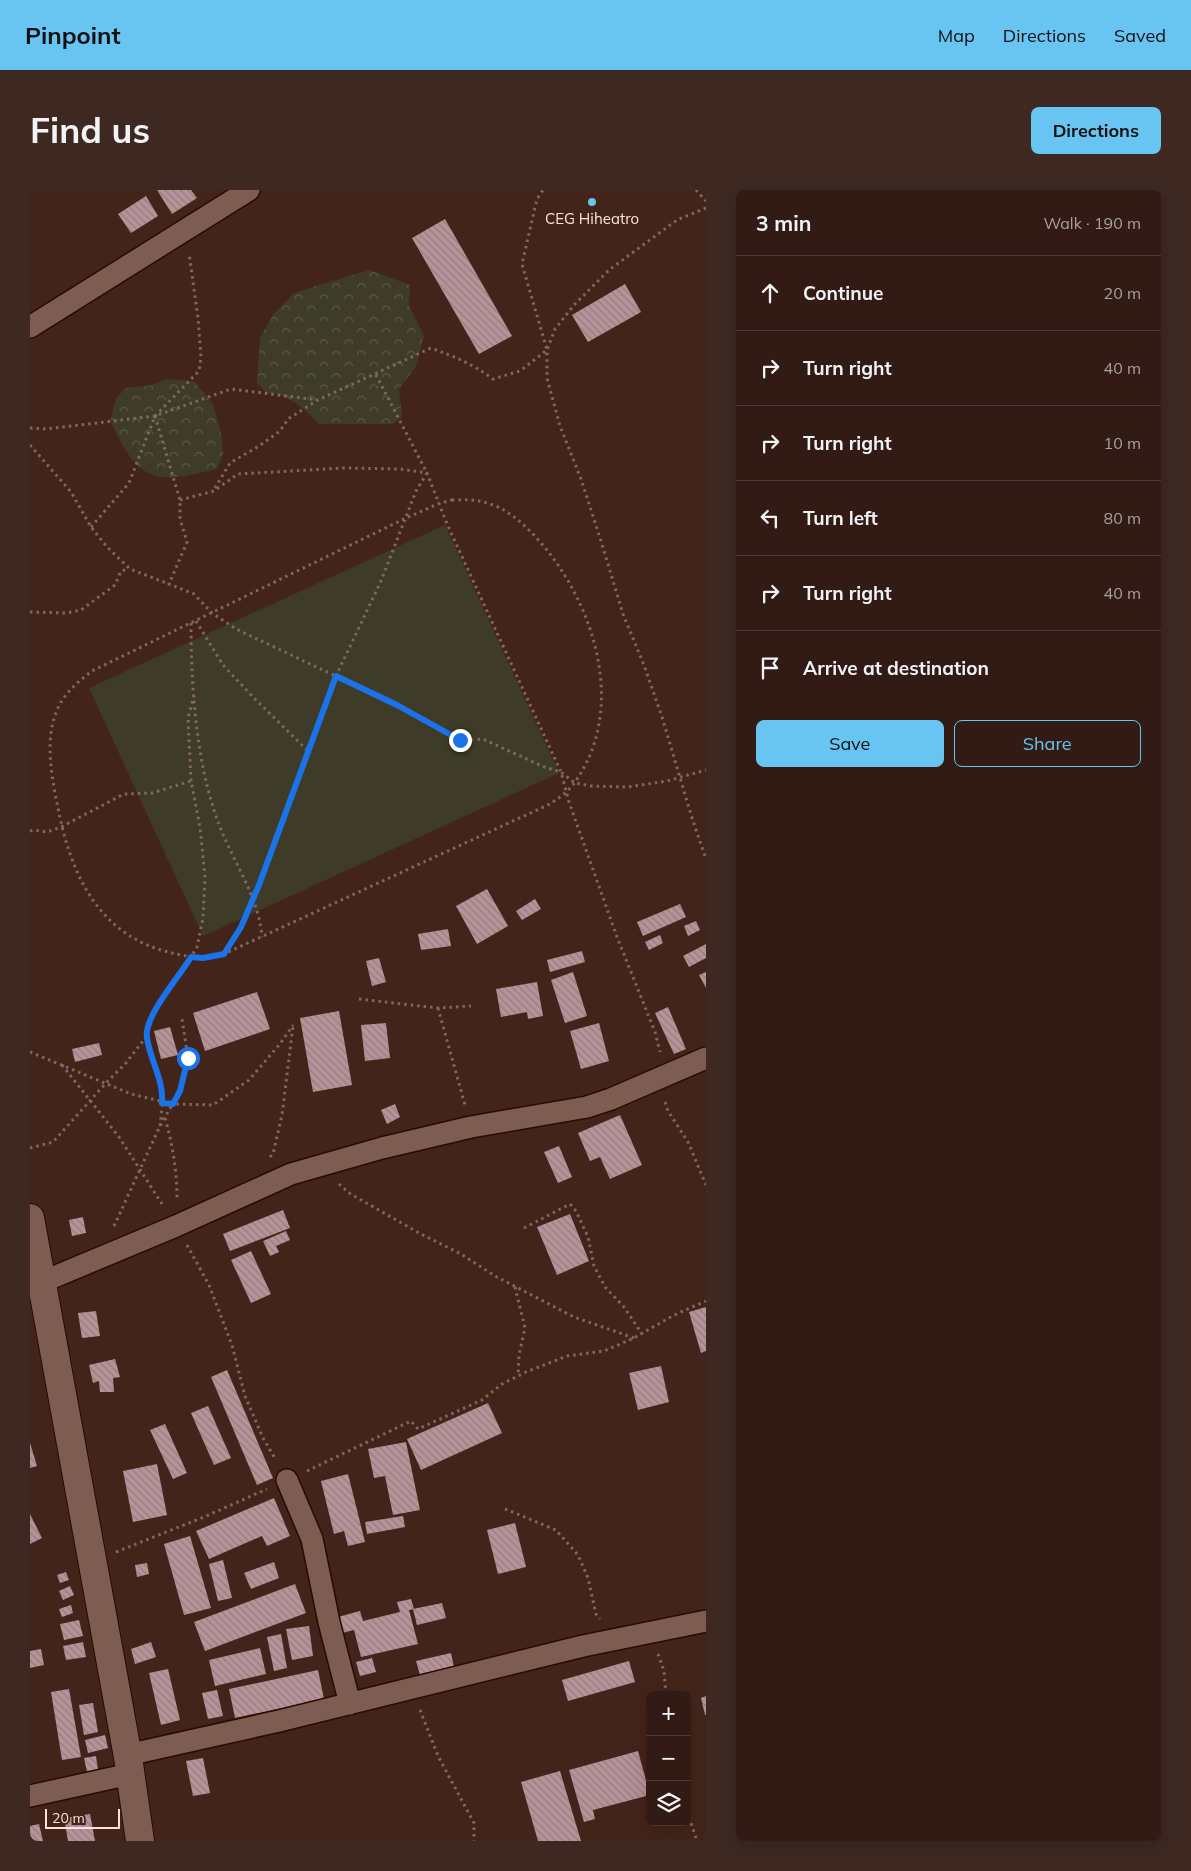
<!DOCTYPE html>
<meta charset="utf-8">
<style>
body{margin:0;font-family:Mulish,sans-serif;background:#3d2822;color:#f1f3f6}
.controls{position:absolute;right:15px;bottom:15px;display:grid;overflow:hidden;border-radius:8px;box-shadow:0 5px 20px #0002}
.controls button{width:45px;height:45px;display:grid;place-items:center;padding:0;border:0;border-bottom:1px solid #4d3934;background:#321b14;color:#f1f3f6;font:25px sans-serif}
.scale{position:absolute;left:15px;bottom:12px;width:75px;box-sizing:border-box;padding-left:5px;border:2px solid #f8e3dc;border-top:0;font-size:14px;line-height:18px;white-space:nowrap;color:#f8e3dc;-webkit-text-stroke:4px #42241a;paint-order:stroke}
.stop{position:absolute;width:15px;height:15px;margin:-11px;border:4px solid #1a73e8;border-radius:50%;background:#fff}
.stop.end{background:#1a73e8;border-color:#fff;box-shadow:0 1px 5px #0008}
.list{margin:0;padding:0;list-style:none}
h2{display:flex;justify-content:space-between;align-items:center;height:65px;margin:0;padding:0 20px;font-size:21px}
h2 small{font-size:16px;font-weight:400;color:#a8a1a0}
.list li{display:grid;grid-template-columns:32px 1fr auto;gap:15px;align-items:center;box-sizing:border-box;height:75px;padding:0 20px;border-top:1px solid #4d3934}
.list b{display:block;font-size:19px;white-space:nowrap}
.list em{font-size:16px;font-style:normal;color:#a8a1a0}
.actions{display:flex;gap:10px;padding:15px 20px}
.actions a{flex:1;padding:11px 0;border:1px solid #68c4f0;border-radius:8px;text-align:center;font-size:18px;color:#68c4f0}
.actions .main{background:#68c4f0;color:#111}
.icon{flex:none;width:28px;height:28px;fill:none;stroke:currentColor;stroke-width:2;stroke-linecap:round;stroke-linejoin:round}
.map{position:relative;flex:none;width:676px;height:1651px;overflow:hidden;border-radius:8px}
header{display:flex;align-items:center;gap:30px;box-sizing:border-box;height:70px;padding:0 25px;background:#68c4f0;color:#111}
header strong{font-size:24px}
nav{display:flex;gap:28px;margin-inline-start:auto;font-size:18px}
.intro{display:flex;align-items:center;justify-content:space-between;box-sizing:border-box;height:120px;padding:0 30px}
h1{margin:0;font-size:35px}
.button{padding:12px 22px;border-radius:8px;background:#68c4f0;color:#111;font-size:18px;font-weight:700}
main{display:flex;gap:30px;padding:0 30px}
aside{flex:1;background:#321b14;border-radius:8px;box-shadow:0 5px 20px #0002}
.map>svg:first-child{display:block}
.park{fill:url(#park-crowns)}
.pitch{fill:#3e3c28}
.building{fill:url(#building-back-hatch)}
.lines{fill:none;stroke-linecap:round;stroke-linejoin:round}
.street-casing{stroke:#270c04;stroke-width:24}
.secondary-casing{stroke:#270c04;stroke-width:30}
.path{stroke:#82675e;stroke-width:3;stroke-dasharray:2.5 4;stroke-linecap:butt}
.street{stroke:#7f5c51;stroke-width:21}
.secondary{stroke:#7f5c51;stroke-width:28}
.route{stroke:#1a73e8;stroke-width:6}
.poi-dot{fill:#68c4f0;stroke:#42241a;stroke-width:2}
.labels{text-anchor:middle;stroke-width:5;stroke-linejoin:round;paint-order:stroke}
.poi-label{font-size:15px;fill:#f8e3dc;stroke:#42241a}
</style>
<header>
<strong>Pinpoint</strong>
<nav><a>Map</a><a>Directions</a><a>Saved</a></nav>
</header>
<div class="intro"><h1>Find us</h1><a class="button">Directions</a></div>
<main>
<div class="map">
<svg width="676" height="1651" viewBox="0 0 676 1651">
<defs>
<pattern id="park-crowns" width="20" height="18" patternUnits="userSpaceOnUse" patternTransform="scale(1.25)"><rect width="20" height="18" fill="#3e3c28"/><path d="M2 6a3 3 0 1 1 6 0M12 15a3 3 0 1 1 6 0" fill="none" stroke="#5b5847"/></pattern>
<pattern id="building-back-hatch" width="6" height="6" patternUnits="userSpaceOnUse" patternTransform="scale(1.25)"><rect width="6" height="6" fill="#b59399"/><path d="M-1 5l2 2M0 0l6 6M5-1l2 2" fill="none" stroke="#957b7f"/></pattern>
</defs>
<rect width="100%" height="100%" fill="#42241a"/>
<path class="park" d="M340 80 380 95 379 116 394 146 385 178 369 199 372 227 363 234H289C274 219 260 204 237 203L227 193 230 148 243 125 263 104 282 97Z
M135 189 164 191 183 214 192 247 193 264 187 279C153 286 122 299 99 265 91 255 87 242 80 231L86 209 95 198 123 195Z"/>
<path class="pitch" d="M415 335 529 583 173 746 59 498Z"/>
<path class="building" d="M127 0H161L167 8 142 24Z
M116 6 128 26 101 43 88 24Z
M415 29 482 146 449 164 382 48Z
M595 94 611 122 558 152 542 125Z
M457 699 478 736 447 754 426 716Z
M505 709 511 719 492 730 486 721Z
M650 714 656 727 613 746 607 732Z
M666 731 670 740 658 746 654 736Z
M418 739 421 756 391 760 388 744Z
M630 745 633 753 619 760 615 752Z
M676 754V768L659 777 653 766Z
M552 761 555 772 520 782 517 770Z
M349 768 356 792 342 796 336 771Z
M543 782 557 826 535 833 521 790Z
M676 782V798L669 785Z
M507 792 513 826 498 829 497 822 471 827 466 799Z
M227 802 240 839 175 861 163 823Z
M638 817 656 859 644 864 625 823Z
M309 821 322 895 283 902 270 828Z
M356 833 360 868 335 871 331 835Z
M569 833 579 871 551 879 540 841Z
M140 837 148 865 131 869 124 841Z
M69 853 72 865 45 872 42 859Z
M365 914 370 927 357 934 351 920Z
M590 925 612 975 580 989 570 967 560 971 548 943Z
M529 956 542 987 528 993 514 962Z
M253 1020 260 1038 200 1061 193 1044Z
M540 1024 559 1071 527 1085 507 1037Z
M53 1027 56 1043 42 1046 39 1030Z
M256 1041 260 1050 246 1056 249 1062 240 1066 233 1051Z
M221 1061 241 1104 221 1113 201 1070Z
M676 1117V1161L671 1163 659 1122Z
M66 1121 70 1146 52 1148 48 1123Z
M85 1169 90 1187 83 1188 84 1202H70L69 1191 63 1193 59 1175Z
M631 1176 639 1212 608 1220 599 1183Z
M197 1180 243 1288 227 1295 181 1187Z
M458 1213 472 1243 391 1280 377 1249Z
M178 1216 201 1268 184 1275 161 1223Z
M135 1234 157 1283 143 1289 120 1240Z
M376 1252 390 1320 363 1325 355 1286 344 1288 338 1259Z
M0 1253 7 1276 0 1278Z
M127 1274 137 1325 103 1332 93 1281Z
M318 1284 335 1352 318 1356 314 1341 304 1344 291 1291Z
M244 1308 260 1346 237 1356 232 1346 179 1369 166 1341Z
M0 1324 12 1348 0 1354Z
M373 1326 375 1337 337 1344 335 1332Z
M485 1333 496 1377 468 1384 457 1340Z
M160 1346 181 1418 154 1425 134 1354Z
M193 1370 202 1408 188 1411 179 1374Z
M244 1372 249 1388 221 1399 214 1383Z
M117 1373 119 1384 107 1387 105 1375Z
M36 1382 39 1390 30 1393 27 1385Z
M265 1394 276 1423 175 1461 164 1432Z
M40 1396 44 1405 33 1410 29 1401Z
M381 1409 384 1419 379 1420 388 1454 331 1467 324 1440 312 1443 308 1427 330 1421 333 1431 370 1422 367 1412Z
M412 1413 416 1428 387 1435 383 1419Z
M41 1415 43 1423 32 1427 29 1419Z
M49 1430 53 1446 34 1450 30 1434Z
M279 1436 283 1466 262 1470 256 1439Z
M251 1444 257 1478 244 1481 237 1447Z
M53 1452 56 1467 36 1470 33 1456Z
M121 1452 126 1467 105 1474 101 1459Z
M230 1458 236 1484 185 1496 179 1470Z
M11 1459 14 1475 0 1478V1461Z
M421 1463 424 1477 390 1485 386 1471Z
M342 1468 346 1482 330 1486 326 1472Z
M599 1471 605 1492 538 1511 532 1490Z
M138 1479 150 1530 131 1535 119 1483Z
M288 1480 294 1509 205 1528 199 1499Z
M39 1499 51 1567 32 1570 21 1502Z
M187 1500 193 1526 178 1529 172 1503Z
M676 1506V1525H675L671 1508Z
M63 1513 68 1542 54 1545 49 1515Z
M75 1545 78 1558 58 1563 55 1550Z
M608 1561 620 1605 563 1620 565 1629 554 1632 539 1580Z
M66 1566 68 1580 57 1582 54 1568Z
M173 1568 180 1603 163 1606 156 1571Z
M530 1581 551 1651H508L491 1592Z
M60 1624 65 1651H38L34 1628Z
M9 1634 13 1651H0V1636Z"/>
<g class="lines">
<defs>
<path id="street" d="M0 137 219 0
M12 1092 146 1036 261 984 352 958 441 937 557 917 581 909 676 868
M257 1290 282 1349 299 1432 320 1514
M97 1565 249 1531 553 1456 676 1431
M0 1606 100 1584"/>
<path id="secondary" d="M0 1028 98 1567 110 1651"/>
</defs>
<use href="#street" class="street-casing"/>
<use href="#secondary" class="secondary-casing"/>
<path class="path" d="M666 0 676 11
M676 18 647 30 579 80 544 115 525 139 517 160V188L530 236 551 289 571 351 593 424 614 475 632 527 662 628 676 669
M125 226 150 310V329L157 352 139 394 164 404 182 423 206 439 367 515 430 551 453 549 514 577 531 582 545 593 561 596 598 597 637 591 676 580
M0 238 16 239 125 226 201 199 288 210
M0 255 41 302 61 337 77 357 100 379 139 394
M185 298 200 273 229 256 250 241 258 229 288 210 401 158C425 167 443 174 463 189L490 181 517 160 492 74 507 9 513 0
M150 310 184 301 208 284 314 278 370 279 397 283 417 334 531 582 539 612 587 747 625 842 630 862
M422 310C432 310 443 309 453 312 477 317 495 335 511 353 565 415 597 519 545 592 539 601 529 608 520 614L194 764C169 769 155 767 131 760 63 739 39 677 27 613 21 583 15 549 27 520 34 503 48 492 62 481L376 328 408 314Z
M61 337 99 293 125 226 169 181 171 167 168 128 159 63
M0 422 36 423 51 420 85 395 91 381 99 379
M166 431 193 475 223 507 278 561
M161 433C161 496 166 570 187 629 200 667 229 706 232 747
M0 641 4 640 17 642 31 637 94 604 122 603 161 591
M194 763 211 737 222 712 306 486 351 391 386 301 397 283 345 183
M329 809 408 818 441 816
M408 818 435 915
M0 862 101 904 143 914 183 915 219 890 250 854 263 835
M32 875 89 947 134 1017
M635 912 638 921 658 952 676 995
M135 928C143 956 147 982 147 1010
M130 936 133 908 128 882 116 847 121 826 153 780 167 757 173 728 175 687 170 637 161 591 158 528 164 506
M0 958 23 952 76 893 96 873 116 847
M240 967 243 964 252 925 263 836
M309 994 319 1003 389 1043 431 1064 465 1086 544 1127 604 1148
M84 1036 130 936 150 901 158 868 152 829
M494 1038 540 1014 546 1021 558 1047 564 1076 575 1097 594 1117 612 1144
M157 1055 179 1095 202 1155 215 1206 233 1248 246 1270
M485 1097 495 1138 489 1165 488 1186
M277 1281 381 1231 388 1239 452 1210 472 1194 496 1182 537 1166 574 1161 604 1148 644 1125 676 1111
M475 1319 526 1340 548 1365 558 1388 566 1424 570 1429
M86 1362 174 1327 237 1299
M628 1464 634 1481 636 1505
M390 1520 408 1566 444 1633V1651
M657 1621 667 1651"/>
<use href="#street" class="street"/>
<use href="#secondary" class="secondary"/>
</g>
<g class="lines">
<path class="route" d="M158 868 150 901 143 914 132 913C134 890 120 870 117 848 113 827 150 786 161 767L173 768 194 764 211 737 229 695 306 486 367 515 430 550"/>
</g>
<circle class="poi-dot" cx="562" cy="12" r="5"/>
<g class="labels">
<g class="poi-label">
<text x="562" y="34">CEG Hiheatro</text>
</g>
</g>
</svg>
<div class="controls">
<button>+</button>
<button>−</button>
<button><svg class="icon" aria-label="layers" viewBox="0 0 24 24"><path d="M12 4l9 5-9 5-9-5zM3 14l9 5 9-5"/></svg></button>
</div>
<div class="scale">20 m</div>
<div class="stop" style="left:158px;top:868px"></div>
<div class="stop end" style="left:430px;top:550px"></div>
</div>
<aside>
<h2>3 min<small>Walk · 190 m</small></h2>
<ul class="list">
<li><svg class="icon" aria-label="ahead" viewBox="0 0 24 24"><path d="M12 20V5M6 11l6-6 6 6"/></svg><div><b>Continue</b></div><em>20 m</em></li>
<li><svg class="icon" aria-label="right" viewBox="0 0 24 24"><path d="M7 20v-9h11M14 6l5 5-5 5"/></svg><div><b>Turn right</b></div><em>40 m</em></li>
<li><svg class="icon" aria-label="right" viewBox="0 0 24 24"><path d="M7 20v-9h11M14 6l5 5-5 5"/></svg><div><b>Turn right</b></div><em>10 m</em></li>
<li><svg class="icon" aria-label="left" viewBox="0 0 24 24"><path d="M17 20v-9H6M10 6l-5 5 5 5"/></svg><div><b>Turn left</b></div><em>80 m</em></li>
<li><svg class="icon" aria-label="right" viewBox="0 0 24 24"><path d="M7 20v-9h11M14 6l5 5-5 5"/></svg><div><b>Turn right</b></div><em>40 m</em></li>
<li><svg class="icon" aria-label="arrive" viewBox="0 0 24 24"><path d="M6 21V4h12l-3 4 3 4H6"/></svg><div><b>Arrive at destination</b></div></li>
</ul>
<div class="actions"><a class="main">Save</a><a>Share</a></div>
</aside>
</main>
